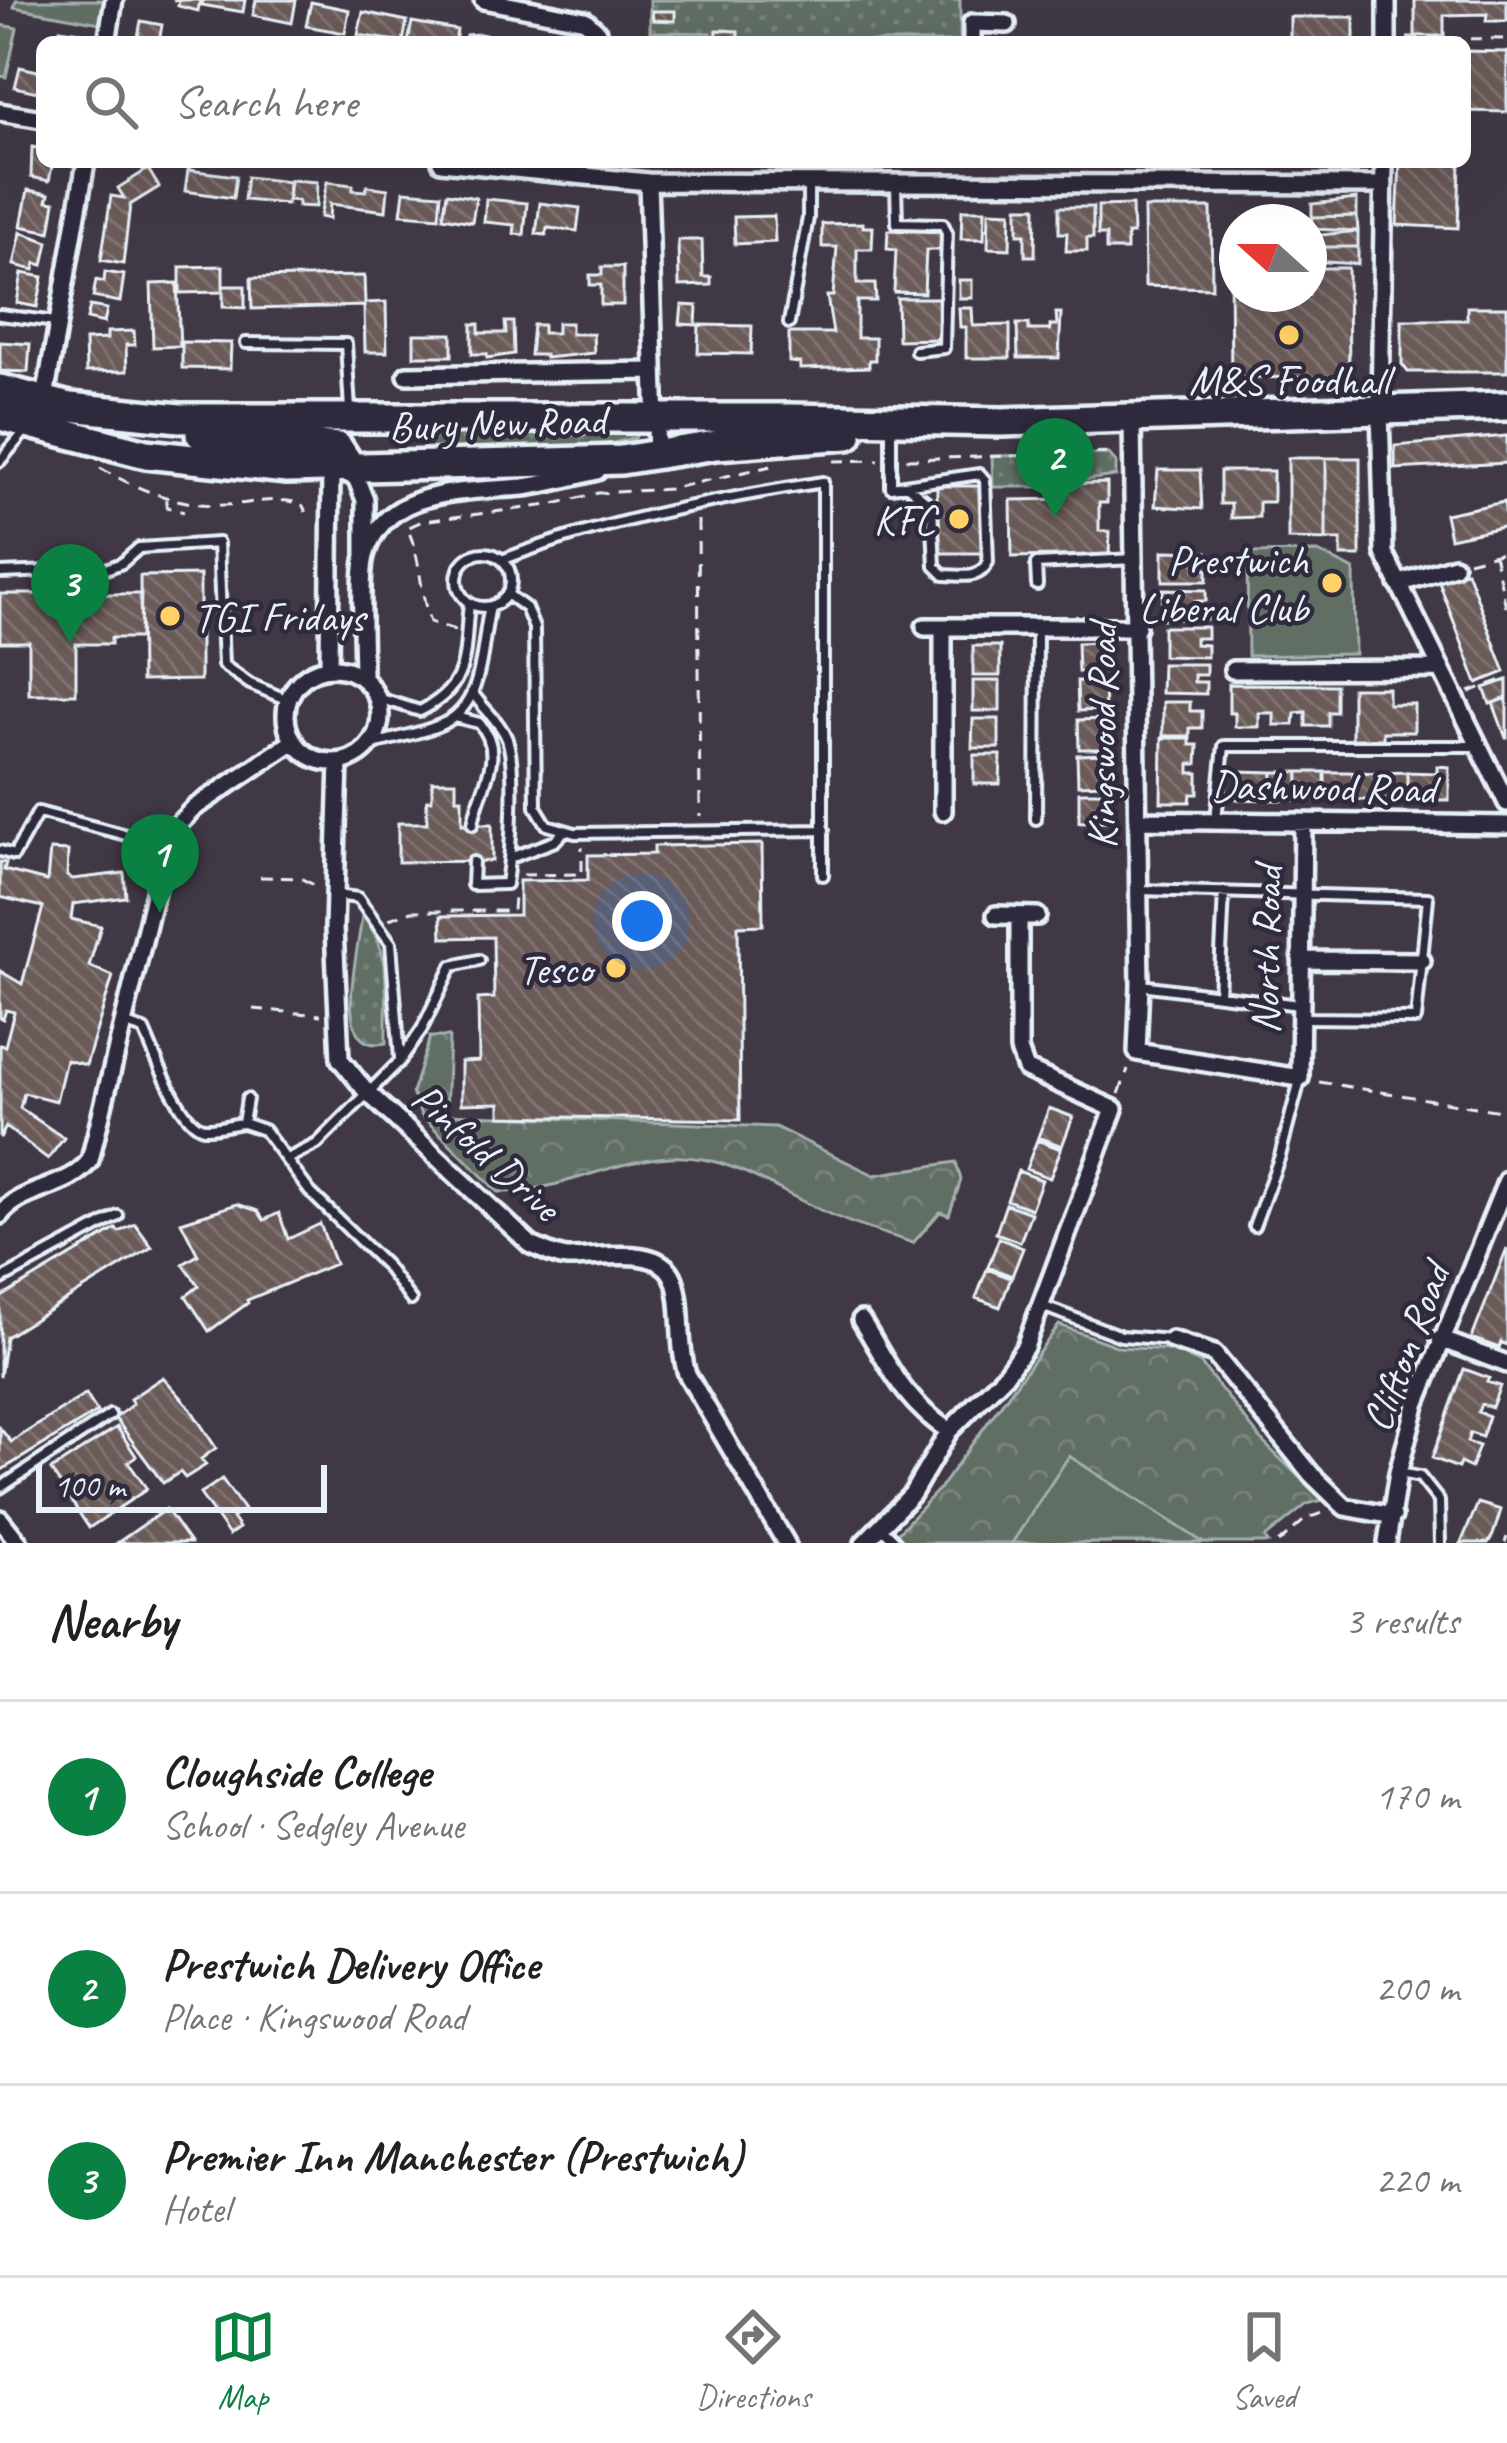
<!DOCTYPE html>
<meta charset="utf-8">
<style>
body{margin:0;font-family:Caveat,sans-serif;background:#f6f6f6;color:#202124}
.compass{position:absolute;left:1219px;top:204px;width:108px;height:108px;border-radius:50%;background:#fff;box-shadow:0 12px 48px #0002;rotate:291deg}
.scale{position:absolute;left:36px;bottom:30px;width:291px;box-sizing:border-box;padding-left:12px;border:6px solid #e8f1f8;border-top:0;font-size:33px;line-height:42px;white-space:nowrap;color:#e8f1f8;-webkit-text-stroke:9px #2f2a3d;paint-order:stroke}
.you{position:absolute;left:642px;top:921px;width:42px;height:42px;margin:-30px;border:9px solid #fff;border-radius:50%;background:#1a73e8;box-shadow:0 0 0 18px #1a73e833}
.badge{display:grid;place-items:center;width:78px;height:78px;border-radius:50%;background:#0b8043;color:#fff;font-size:39px;font-weight:700}
.pin{position:absolute;translate:-50% -99px;filter:drop-shadow(0 3px 6px #0008)}
.pin::after{content:'';position:absolute;top:63px;width:42px;height:36px;background:inherit;clip-path:polygon(0 0,100% 0,50% 100%)}
.list{margin:0;padding:0;list-style:none}
h2{display:flex;justify-content:space-between;align-items:center;height:156px;margin:0;padding:0 48px;font-size:51px}
h2 small{font-size:39px;font-weight:400;color:#757577}
.list li{display:grid;grid-template-columns:78px 1fr auto;gap:36px;align-items:center;box-sizing:border-box;height:192px;padding:0 48px;border-top:3px solid #e0e0e0}
.list b{display:block;font-size:45px;white-space:nowrap}
.list p{margin:0;font-size:39px;white-space:nowrap;color:#757577}
.list em{font-size:39px;font-style:normal;color:#757577}
.icon{flex:none;width:66px;height:66px;fill:none;stroke:currentColor;stroke-width:2;stroke-linecap:round;stroke-linejoin:round}
.map{position:relative;flex:none;width:1507px;height:1543px;overflow:hidden}
.search{position:absolute;background:#fff;box-shadow:0 12px 48px #0002;left:36px;right:36px;top:36px;height:132px;display:flex;align-items:center;gap:30px;box-sizing:border-box;padding:0 42px;border-radius:18px;color:#757577;font-size:45px}
.sheet{height:732px;background:#fff}
nav{display:flex;justify-content:space-around;align-items:center;box-sizing:border-box;height:168px;border-top:3px solid #e0e0e0;background:#fff;font-size:33px;color:#757577}
nav a{display:grid;justify-items:center;gap:6px}
nav .on{color:#0b8043}
.map>svg:first-child{display:block}
.grass{fill:url(#grass-dots);stroke:#a4b0ae;stroke-width:3}
.forest{fill:url(#forest-crowns);stroke:#a4b0ae;stroke-width:3}
.pitch{fill:#606e64;stroke:#a4b0ae;stroke-width:3}
.building{fill:url(#building-back-hatch);stroke:#e8f1f8;stroke-width:3}
.lines{fill:none;stroke-linecap:round;stroke-linejoin:round}
.service-casing{stroke:#e8f1f8;stroke-width:16}
.minor-casing{stroke:#e8f1f8;stroke-width:24}
.trunk-casing{stroke:#e8f1f8;stroke-width:36}
.path{stroke:#e8f1f8;stroke-width:3;stroke-dasharray:12 9;stroke-linecap:butt}
.service{stroke:#2f2a3d;stroke-width:8}
.minor{stroke:#2f2a3d;stroke-width:15}
.trunk{stroke:#2f2a3d;stroke-width:27}
.poi-dot{fill:#ffd166;stroke:#2f2a3d;stroke-width:4.5}
.labels{text-anchor:middle;stroke-width:9;stroke-linejoin:round;paint-order:stroke}
.poi-label{font-size:42px;fill:#e8f1f8;stroke:#2f2a3d;text-anchor:end}
.street-label{font-size:42px;fill:#e8f1f8;stroke:#2f2a3d}
</style>
<div class="map">
<svg width="1507" height="1543" viewBox="0 0 1507 1543">
<defs>
<pattern id="grass-dots" width="8" height="8" patternUnits="userSpaceOnUse" patternTransform="scale(3)"><rect width="8" height="8" fill="#606e64"/><path d="M2 2h.1M6 6h.1" fill="none" stroke="#77837b" stroke-width="1.8" stroke-linecap="round"/></pattern>
<pattern id="forest-crowns" width="20" height="18" patternUnits="userSpaceOnUse" patternTransform="scale(3)"><rect width="20" height="18" fill="#606e64"/><path d="M2 6a3 3 0 1 1 6 0M12 15a3 3 0 1 1 6 0" fill="none" stroke="#77837b"/></pattern>
<pattern id="building-back-hatch" width="6" height="6" patternUnits="userSpaceOnUse" patternTransform="scale(3)"><rect width="6" height="6" fill="#6a5a58"/><path d="M-1 5l2 2M0 0l6 6M5-1l2 2" fill="none" stroke="#7f7271"/></pattern>
</defs>
<rect width="100%" height="100%" fill="#413845"/>
<filter id="ink" filterUnits="userSpaceOnUse"><feTurbulence type="fractalNoise" baseFrequency=".00833" numOctaves="2"/><feDisplacementMap in="SourceGraphic" scale="24" xChannelSelector="R" yChannelSelector="G"/><feConvolveMatrix kernelMatrix="1 2 1 2 8 2 1 2 1" color-interpolation-filters="sRGB"/></filter>
<g filter="url(#ink)">
<path class="grass" d="M650 0H960V42H712L711 33 650 32Z
M639 431 635 438C567 456 493 451 423 452V432Z
M1109 454 1116 462V476L1062 483 1061 487H993L992 456Z
M362 914C394 953 385 996 386 1043 328 1056 360 948 362 914Z"/>
<path class="forest" d="M430 1037H449L446 1114 775 1127 874 1175 956 1162 961 1180 949 1215 940 1212 913 1243C887 1234 859 1227 834 1216 778 1193 733 1154 670 1157 610 1160 556 1194 498 1192L421 1115 412 1093Z
M1059 1325 1119 1347 1171 1350 1201 1364 1264 1443 1323 1500 1307 1504 1265 1538 1268 1543H888L940 1488Z"/>
<path class="pitch" d="M16 0H105L100 23 14 7Z
M0 25 17 28 6 77 0 76Z
M1318 552 1354 570 1355 654 1248 656 1247 553Z
M1069 1456 1204 1543H1012Z"/>
<path class="building" d="M173 0H200L198 11 178 6 179 1Z
M203 0H245L243 12 202 5Z
M256 0H296L292 23 253 15Z
M1415 0H1507V21H1486L1487 14 1444 15V36H1415Z
M311 2 349 10 345 33 306 26Z
M652 11H675V21L653 20Z
M363 12 407 21 403 42 358 35Z
M1290 17H1354V42H1290Z
M141 21 162 25 159 42H137Z
M412 22 457 30 455 42H408Z
M60 29 81 32 80 42H59Z
M717 30 738 31V42H716Z
M480 34 510 40V42H465L466 35Z
M1465 51 1507 52V112L1465 111Z
M20 67 42 72V93L15 87Z
M32 147 42 149V162H62H53L49 181 31 177Z
M1400 162H1460L1458 228 1397 225Z
M148 169 159 187 130 205 123 264 101 260 111 196 124 198 118 188Z
M188 170 236 176 233 198 185 191Z
M247 177 289 182 287 204 244 200Z
M290 180 317 182 316 207 298 206V201L288 200Z
M327 182 353 185V190L366 191 367 186 388 189 386 211 330 204 329 219 320 217Z
M28 190 49 194 47 201 55 202 50 232 21 226Z
M404 191 441 194 439 217 401 214Z
M447 193 476 198 472 222 443 217Z
M486 199 527 203 524 235 514 234 515 225 484 222Z
M1357 199V216L1312 217V204Z
M540 203 580 208 577 231 547 228 546 235 536 234Z
M1132 205 1133 234H1127V250H1106V235H1098V206Z
M1018 207H1036L1035 256H1025V234H1018Z
M1059 207H1093V238H1087V251H1066L1067 233H1059Z
M1144 208H1211L1212 288 1145 286Z
M962 210H985L984 239H961Z
M989 211 1011 212 1010 249 988 248Z
M774 216 775 242 735 244 734 217Z
M1357 216 1358 231 1312 229V217Z
M863 223V227H873L872 249H857V284H875L876 301H857V338H875V360H869V367L800 369V363L789 362V333H833L827 296H833L837 247H822V224Z
M888 230 941 232 940 250H926L924 293 894 292 896 250 887 249Z
M1358 231V247H1312V236Z
M21 232 48 242 43 265 36 263 34 270 14 265Z
M678 240H702L703 277H711V285L679 286Z
M1309 247H1358V264L1309 261Z
M223 266V292L180 293V267Z
M602 267H623V305H601V285H590V275H602Z
M1309 268H1348L1349 377 1231 378 1230 269H1237V294H1309Z
M105 272 124 275 120 302 93 297 96 280 104 282Z
M22 273 43 277 37 307 17 303Z
M364 276 365 303 386 302 387 352H365L364 306 252 309 251 278Z
M959 280H972V298H959Z
M177 283 180 346 153 347 151 284Z
M223 286H245V308L223 307Z
M897 298H938L939 339 898 340Z
M682 305 697 306 696 325 680 324Z
M90 306 107 309 104 323 87 319Z
M1467 307H1507V372H1408L1402 364V320H1467Z
M959 308H972L973 326 1010 325V358H966V327H960Z
M1056 313H1061L1059 358H1018L1017 324H1029V330H1050V325H1057Z
M505 322H513L514 354 487 358V354H472V324H479V333H506Z
M557 323H571V334H593L594 353 545 358V355H530L533 325H543V333H557Z
M699 325 752 326 751 354 698 353Z
M134 331 135 345H126L127 371 86 372 85 340 107 339V332Z
M414 334H452V356H414Z
M0 342 30 344 28 372 0 371Z
M182 342 231 343 230 369 182 368Z
M1507 436V463L1395 469V446Z
M1288 458H1326V540L1288 539Z
M1326 458H1360V556H1341V540H1326Z
M1158 470H1200L1202 509 1155 506Z
M1220 471H1273V502H1259V517L1231 518V504H1220Z
M1107 483V503H1099V531L1110 532 1109 555 1012 557 1011 500 1064 499 1063 484Z
M937 486H982V553H937Z
M1504 502 1507 526 1450 538 1445 514Z
M1163 551 1207 552V563H1195V569H1207V581H1163Z
M1467 571 1505 672 1477 683 1439 582Z
M200 575V680L141 681 140 576Z
M1163 589 1206 590V601H1195V607H1207V619H1162Z
M0 594H141L140 638H111V644H76V694H29V642H0Z
M1163 627H1207V638H1195V644L1207 645V657L1163 656Z
M1103 642 1104 672H1078L1077 643Z
M973 646H1000V676H973Z
M1162 664H1206V675H1194V682H1206V694L1161 693Z
M1507 680V698L1490 704 1484 688Z
M973 681H1000V711H973Z
M1077 681H1104L1105 710 1078 711Z
M1229 684 1336 685V712H1328V726H1306V712L1295 713 1294 725H1274V713H1259V727H1235V713H1229Z
M1352 688H1388V704H1414V732H1383V739H1352Z
M1507 698V738H1506L1493 703Z
M1163 702H1190V711H1202V728H1190V736H1163Z
M973 719H999V748H972Z
M1104 719 1105 749H1079L1078 720Z
M1162 738H1190V745H1198L1197 764H1190V773H1198V794H1191L1190 802H1161Z
M1104 754 1105 784 1078 785 1077 755Z
M974 755H1001L1000 784H974Z
M1437 766 1449 767V800H1407V772L1437 773Z
M1238 771 1273 772 1272 800 1237 799Z
M1273 772H1299L1298 800H1272Z
M1299 772H1325V800H1298Z
M1325 772H1353V800H1325Z
M1353 772 1381 773 1380 800H1353Z
M1407 772V800H1380L1381 773Z
M432 781H456V798H462V824H492V861L398 862V823H427V800H432Z
M1079 792H1105L1106 821 1079 822Z
M762 844 763 925 738 926 740 1120 500 1116V1103L461 1104V1062L479 1061 478 999 494 998 493 937 442 938 441 916 519 915V881L588 880V855L654 854V846Z
M50 850 68 851 67 876 73 879 124 873 126 897 73 904 71 919 101 926 89 966 113 976 86 1065 66 1060 56 1101 24 1093 20 1108 64 1138 48 1159 6 1127 0 1138V1045L5 1046 14 1012 6 1010 3 1019 0 1018V971L22 984 43 907 0 897V862L6 863 4 870 47 881Z
M1049 1108 1073 1117 1062 1146 1038 1137Z
M1037 1140 1061 1149 1050 1178 1026 1169Z
M1018 1171 1042 1180 1031 1209 1007 1200Z
M237 1204 258 1211 264 1220 279 1213 288 1239 320 1224 335 1264 247 1300 248 1303 209 1331 186 1296 199 1286 183 1264 198 1255 181 1222Z
M1006 1204 1031 1213 1020 1242 996 1233Z
M135 1224 152 1247 6 1337 0 1377V1298L116 1229 119 1232Z
M999 1238 1023 1248 1012 1276 988 1267Z
M1507 1248V1345L1501 1342 1499 1348 1472 1338Z
M987 1269 1011 1278 1000 1307 976 1298Z
M1464 1369 1489 1378 1487 1382 1500 1386 1492 1407 1481 1404 1478 1412 1489 1416 1482 1437 1470 1433 1467 1442 1479 1446 1471 1468 1460 1463 1458 1468 1432 1458Z
M163 1377 188 1405 216 1448 201 1459 206 1465 185 1478 180 1472 163 1483 115 1418 133 1404 130 1399Z
M86 1394 97 1412 0 1471V1428L11 1442Z
M117 1427 136 1456 128 1462 147 1489 89 1528 51 1470Z
M222 1479 244 1510 232 1518 239 1528 229 1535 200 1494Z
M1478 1503 1501 1510 1493 1535 1488 1543H1461Z
M166 1509 190 1543H117Z"/>
<g class="lines">
<defs>
<path id="service" d="M896 185 897 223 943 224 947 233 944 348 916 351
M0 315 56 322
M789 323 808 218V185
M246 343 346 344 350 410
M891 431V487L980 474 985 480 988 562C979 581 962 575 944 575L935 566 932 506 906 485
M0 461 27 429
M457 580a27 27 0 1 1 54 0a27 27 0 1 1-54 0Z
M502 560C598 522 720 498 823 482V875
M0 573 106 569 122 563 139 548 218 543 223 665 250 684 288 700
M1037 585 1036 564 1134 559
M507 594 526 608 534 628 536 807 547 825 575 833 824 830
M472 692C483 709 500 721 507 739 517 768 511 851 506 884L472 885 473 862
M378 698 420 711C472 685 463 654 469 604
M455 717 479 723C508 755 478 789 473 824
M370 745C393 738 420 734 442 724 486 705 480 645 490 607
M1036 819 1037 628
M1216 819 1224 746H1477
M0 851 14 855 38 812 164 845
M510 858 555 841 564 831
M1139 890 1428 898 1416 1019 1302 1018
M336 895 358 898 391 943 400 1059
M1141 985 1299 1005
M1219 995 1224 892
M123 1023 144 1030C153 1051 181 1125 204 1128 216 1129 231 1124 243 1123L247 1099
M243 1123 264 1130 310 1192 386 1266 411 1300
M287 1159 317 1144 400 1061 422 1029 452 966 479 960
M1254 1226 1280 1156 1300 1080
M0 1280 118 1216
M1042 1306 1121 1336 1172 1340
M1399 1473 1420 1477 1439 1501 1440 1543
M0 1488 110 1415
M882 1528 897 1543"/>
<path id="minor" d="M483 0 585 20 597 31 599 42
M107 42 114 0
M972 42V23L1007 24
M1387 42V0
M0 112 42 119
M441 162 648 182 1384 185
M1384 162 1380 410 1384 553 1507 803
M648 182 657 455
M407 375 653 371
M45 398 86 162
M1132 421 1140 985 1137 1052 1300 1078 1303 823
M353 470 365 500V555
M1398 584 1454 566
M925 627H1137
M286 715a47 47 0 1 1 94 0a47 47 0 1 1-94 0Z
M329 668 331 469
M1233 670 1439 669
M363 677C363 649 359 579 365 556 384 486 467 492 524 487 548 484 573 477 597 471
M339 762 334 928 340 1059 366 1091 531 1245C543 1250 555 1257 567 1258 597 1259 660 1243 674 1279 684 1306 677 1343 687 1374L786 1543
M943 811V627
M1138 820 1507 825
M996 915 1037 916
M1301 960 1422 961
M0 1215C22 1186 69 1190 90 1160L169 834 194 808 294 741
M861 1320C890 1366 902 1400 949 1431
M1440 1339 1507 1364
M1172 1340 1214 1354 1311 1474 1345 1507 1393 1516
M0 1519 19 1543
M864 1543 912 1494 949 1431 1004 1376 1025 1347 1114 1109 1026 1069 1019 1050V916
M1387 1543 1398 1473 1416 1405 1507 1180"/>
<path id="trunk" d="M0 389 70 407 180 418H790L1002 422 1507 406
M0 416 146 454 287 469 621 460 716 445 848 435
M200 434 338 447 353 470"/>
</defs>
<use href="#service" class="service-casing"/>
<use href="#minor" class="minor-casing"/>
<use href="#trunk" class="trunk-casing"/>
<path class="path" d="M1407 38 1507 39
M906 459 1113 453
M834 461 879 460
M100 468C137 489 173 504 217 505 246 506 272 495 302 504L306 512
M166 499 167 507 184 512
M698 520 700 816
M1494 554 1507 611
M1468 561 1507 551
M455 630 430 622C419 590 422 559 407 528L422 521 550 505 598 493 669 489 771 466
M1469 692 1507 678
M522 875 582 874V847
M260 877 300 878 316 886
M389 919 412 911H513L514 896
M253 1009 321 1015
M1319 1082 1507 1112
M1119 1094 1128 1069
M1278 1543 1307 1518 1326 1512
M1505 1543 1507 1537"/>
<use href="#service" class="service"/>
<use href="#minor" class="minor"/>
<use href="#trunk" class="trunk"/>
</g>
</g>
<g class="poi-dot">
<circle cx="1289" cy="335" r="12"/>
<circle cx="959" cy="519" r="12"/>
<circle cx="1332" cy="583" r="12"/>
<circle cx="170" cy="616" r="12"/>
<circle cx="616" cy="968" r="12"/>
</g>
<g class="labels">
<g class="poi-label">
<text x="1289" y="394" text-anchor="middle">M&amp;S Foodhall</text>
<text x="935" y="534">KFC</text>
<text x="1308" y="574">Prestwich<tspan x="1308" dy="48">Liberal Club</tspan></text>
<text x="194" y="631" text-anchor="start">TGI Fridays</text>
<text x="592" y="983">Tesco</text>
</g>
<g class="street-label">
<text transform="translate(497 422) rotate(-2)" y="15">Bury New Road</text>
<text transform="translate(1101 736) rotate(-90)" y="15">Kingswood Road</text>
<text transform="translate(1323 786) rotate(1)" y="15">Dashwood Road</text>
<text transform="translate(1265 950) rotate(-89)" y="15">North Road</text>
<text transform="translate(487 1151) rotate(42)" y="15">Pinfold Drive</text>
<text transform="translate(1405 1347) rotate(-69)" y="15">Clifton Road</text>
</g>
</g>
</svg>
<svg class="compass" viewBox="-18 -18 36 36"><path d="M0-13l5 13h-10z" fill="#e53935"/><path d="M0 13l5-13h-10z" fill="#757577"/></svg>
<div class="scale">100 m</div>
<div class="you"></div>
<div class="pin badge" style="left:160px;top:913px">1</div>
<div class="pin badge" style="left:1055px;top:517px">2</div>
<div class="pin badge" style="left:70px;top:643px">3</div>
<div class="search"><svg class="icon" aria-label="search" viewBox="0 0 24 24"><circle cx="10" cy="10" r="6"/><path d="M15 15l6 6"/></svg>Search here</div>
</div>
<section class="sheet">
<h2>Nearby<small>3 results</small></h2>
<ul class="list">
<li><span class="badge">1</span><div><b>Cloughside College</b><p>School · Sedgley Avenue</p></div><em>170 m</em></li>
<li><span class="badge">2</span><div><b>Prestwich Delivery Office</b><p>Place · Kingswood Road</p></div><em>200 m</em></li>
<li><span class="badge">3</span><div><b>Premier Inn Manchester (Prestwich)</b><p>Hotel</p></div><em>220 m</em></li>
</ul>
</section>
<nav>
<a class="on"><svg class="icon" aria-label="map" viewBox="0 0 24 24"><path d="M3 6l6-2 6 2 6-2v14l-6 2-6-2-6 2zM9 4v14M15 6v14"/></svg>Map</a>
<a><svg class="icon" aria-label="directions" viewBox="0 0 24 24"><path d="M12 3l9 9-9 9-9-9zM9 14v-3h6M13 9l2 2-2 2"/></svg>Directions</a>
<a><svg class="icon" aria-label="saved" viewBox="0 0 24 24"><path d="M7 4h10v16l-5-4-5 4z"/></svg>Saved</a>
</nav>
